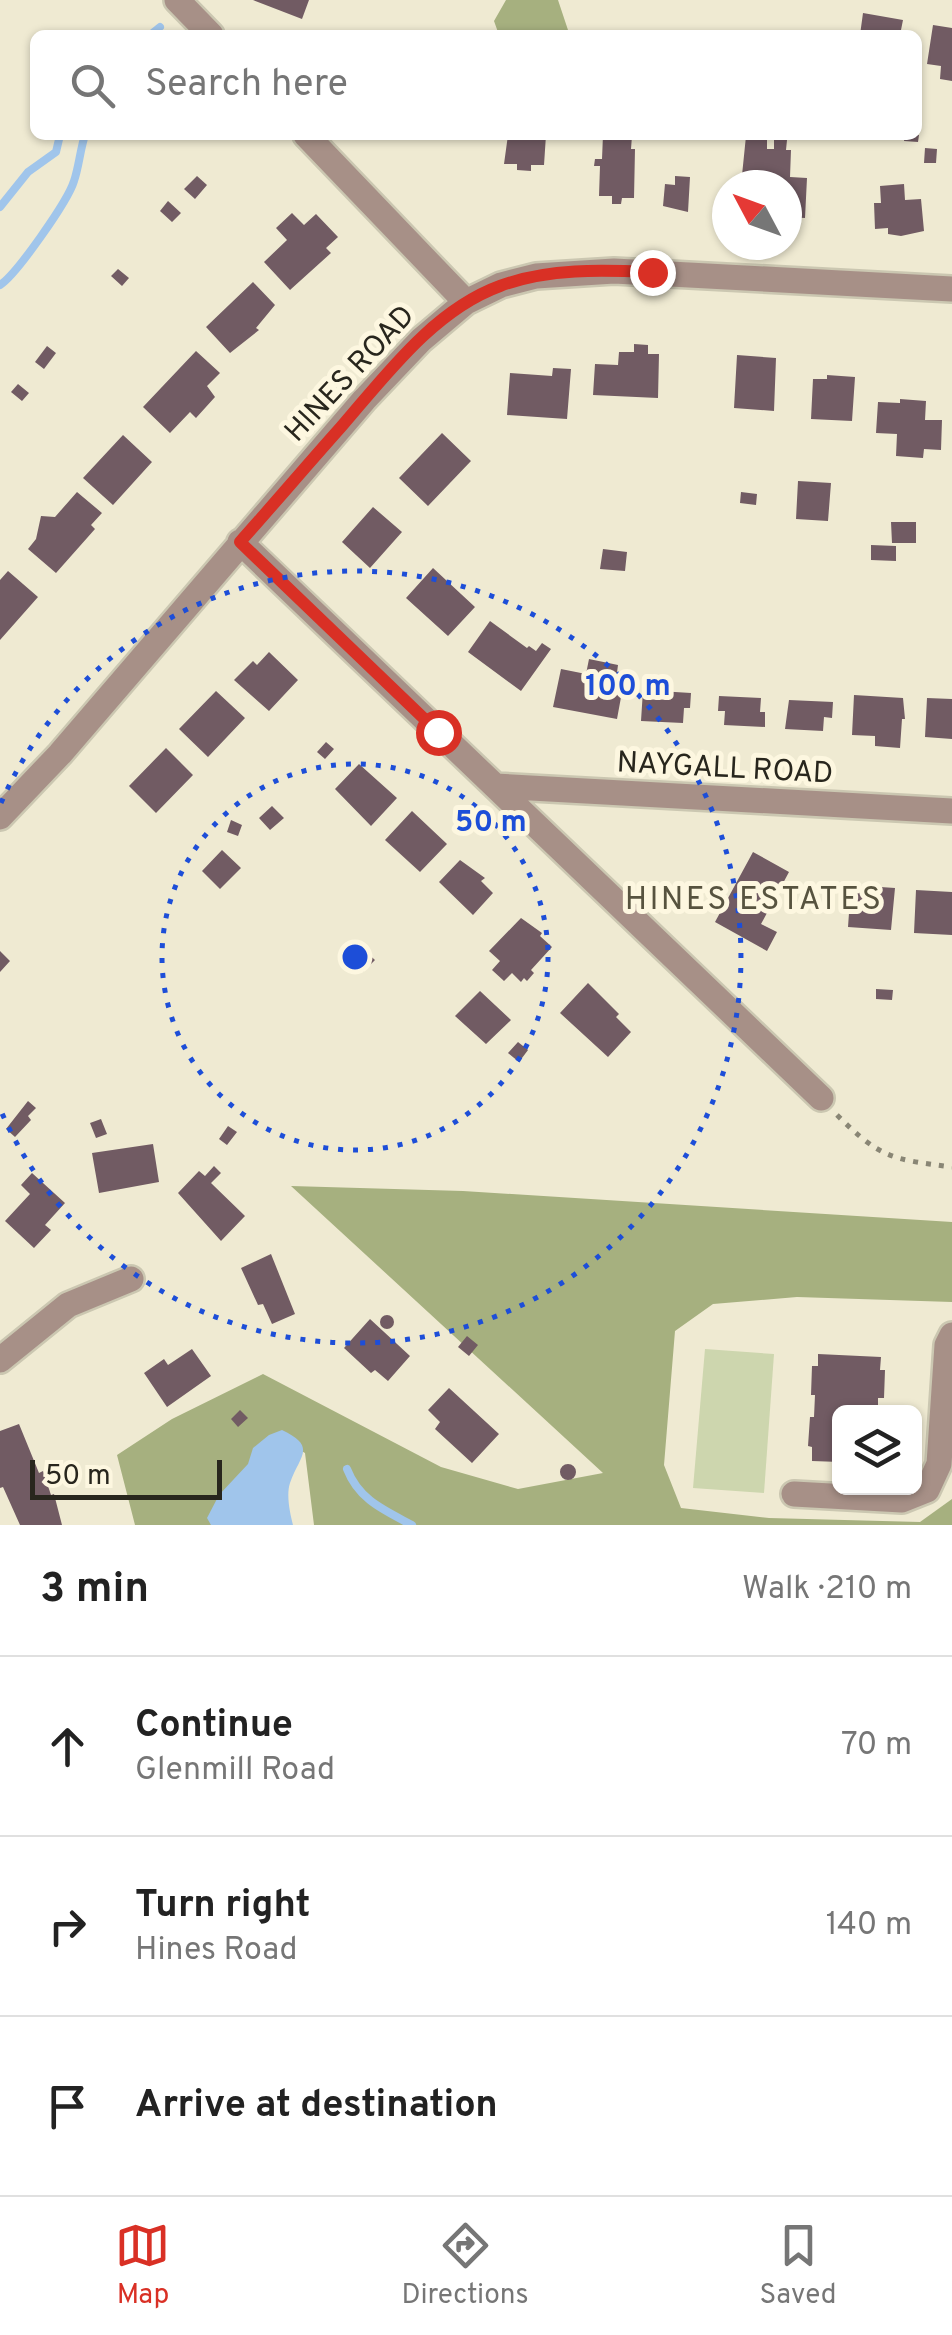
<!DOCTYPE html>
<meta charset="utf-8">
<style>
body{margin:0;font-family:Overpass,sans-serif;background:#f6f6f6;color:#222}
.controls{position:absolute;right:30px;bottom:30px;display:grid;overflow:hidden;border-radius:15px;box-shadow:0 2px 8px #0004}
.controls button{width:90px;height:90px;display:grid;place-items:center;padding:0;border:0;border-bottom:2px solid #e0e0e0;background:#fff;color:#222;font:50px sans-serif}
.compass{position:absolute;left:712px;top:170px;width:90px;height:90px;border-radius:50%;background:#fff;box-shadow:0 2px 8px #0004;rotate:311deg}
.scale{position:absolute;left:30px;bottom:25px;width:192px;box-sizing:border-box;padding-left:10px;border:5px solid #28261d;border-top:0;font-size:28px;line-height:35px;white-space:nowrap;color:#28261d;-webkit-text-stroke:8px #fdf7e0;paint-order:stroke}
.stop{position:absolute;width:30px;height:30px;margin:-22px;border:8px solid #d93025;border-radius:50%;background:#fff}
.stop.end{background:#d93025;border-color:#fff;box-shadow:0 2px 10px #0008}
.list{margin:0;padding:0;list-style:none}
h2{display:flex;justify-content:space-between;align-items:center;height:130px;margin:0;padding:0 40px;font-size:42px}
h2 small{font-size:32px;font-weight:400;color:#767676}
.list li{display:grid;grid-template-columns:65px 1fr auto;gap:30px;align-items:center;box-sizing:border-box;height:180px;padding:0 40px;border-top:2px solid #e0e0e0}
.list b{display:block;font-size:38px;white-space:nowrap}
.list p{margin:0;font-size:32px;white-space:nowrap;color:#767676}
.list em{font-size:32px;font-style:normal;color:#767676}
.icon{flex:none;width:55px;height:55px;fill:none;stroke:currentColor;stroke-width:2;stroke-linecap:round;stroke-linejoin:round}
.map{position:relative;flex:none;width:952px;height:1525px;overflow:hidden}
.search{position:absolute;background:#fff;box-shadow:0 2px 8px #0004;left:30px;right:30px;top:30px;height:110px;display:flex;align-items:center;gap:25px;box-sizing:border-box;padding:0 35px;border-radius:15px;color:#767676;font-size:38px}
.sheet{height:670px;background:#fff}
nav{display:flex;justify-content:space-around;align-items:center;box-sizing:border-box;height:140px;border-top:2px solid #e0e0e0;background:#fff;font-size:28px;color:#767676}
nav a{display:grid;justify-items:center;gap:5px}
nav .on{color:#d93025}
.map>svg:first-child{display:block}
.green{fill:#cdd6ae}
.forest{fill:#a6b07f}
.water{fill:#a0c5eb}
.lines{fill:none;stroke-linecap:round;stroke-linejoin:round}
.stream{stroke:#a0c5eb;stroke-width:8}
.building{fill:#715b63}
.minor-casing{stroke:#cbc7b1;stroke-width:30}
.path{stroke:#898675;stroke-width:5;stroke-dasharray:5 8;stroke-linecap:butt}
.minor{stroke:#a79087;stroke-width:25}
.route{stroke:#d93025;stroke-width:12}
.ring{fill:none;stroke:#1d4ed8;stroke-width:5;stroke-dasharray:5 10}
.labels{text-anchor:middle;stroke-width:10;stroke-linejoin:round;paint-order:stroke}
.street-label{font-size:30px;fill:#28261d;stroke:#fdf7e0}
.neighbourhood-label{font-size:32px;letter-spacing:2.5px;fill:#57533f;stroke:#fdf7e0}
.centre{fill:#1d4ed8;stroke:#fdf7e0;stroke-width:5}
.ring-label{font-size:30px;text-anchor:middle;font-weight:bold;fill:#1d4ed8;stroke:#fdf7e0;stroke-width:10;stroke-linejoin:round;paint-order:stroke}
</style>
<div class="map">
<svg width="952" height="1525" viewBox="0 0 952 1525">
<rect width="100%" height="100%" fill="#efead2"/>
<path class="green" d="M705 1349 774 1354 764 1493 693 1488Z"/>
<path class="forest" d="M506 0H558L568 30 565 35H499L494 21Z
M291 1186 463 1191 952 1222V1302L797 1297 713 1304 675 1331 664 1465 681 1508 769 1518 920 1522 952 1499V1525H314L305 1453 275 1436 231 1525H135L117 1455 172 1419 263 1374 441 1467 518 1489 603 1473Z"/>
<path class="water" d="M282 1430C318 1447 299 1456 290 1483 286 1495 290 1513 293 1525H211L207 1518 219 1495 248 1464 253 1448 269 1435Z"/>
<g class="lines">
<path class="stream" d="M150 35 160 27
M0 207 28 172 56 152 60 135
M0 285C16 275 68 201 74 181 79 167 80 150 85 135
M347 1469C359 1500 384 1510 412 1525"/>
</g>
<path class="building" d="M253 0H309L302 19Z
M863 13 903 20 900 35H860Z
M933 25 952 28V81L940 79 941 66 927 64Z
M508 135H546L544 165H531V171L517 170V164H504Z
M603 135 632 136 631 149H635L634 198H622L621 204H612V196H599L600 166H594L595 159H602Z
M905 135H919L918 142 904 141Z
M746 136 767 137V149H774V140H787L786 150H791L790 177 807 178 805 218 787 217V185H741Z
M925 148 937 149 936 163H924Z
M197 176 207 185 195 199 184 189Z
M675 176 690 177 688 212 663 206 665 184 675 185Z
M904 184 905 200 921 199 924 231 901 236 888 234V228L875 229 874 203H881L880 186Z
M168 201 181 213 172 222 160 211Z
M292 213 304 225 316 214 338 237 326 248 331 253 290 290 264 262 287 240 276 228Z
M118 269 129 278 122 286 111 276Z
M253 282 275 305 256 328 259 330 230 353 206 327Z
M634 344 648 345V354H659L658 398 593 395 595 364 618 365 619 352H634Z
M47 346 56 353 44 369 35 362Z
M196 351 220 373 207 386 215 397 196 418 190 412 170 433 143 407Z
M737 355 776 358 774 411 734 408Z
M553 368 571 369 567 419 507 415 510 373 552 376Z
M827 375 855 377 852 421 811 419 813 379H827Z
M18 384 29 393 22 401 11 392Z
M900 399 926 401 925 420H942L941 450 924 449 923 458 896 456 897 434 876 433 878 402 900 403Z
M442 433 471 461 428 506 399 478Z
M123 435 152 462 113 505 83 478Z
M798 481 831 483 828 521 796 519Z
M77 492 102 513 91 525 95 529 56 573 28 549 36 539 41 516 55 517Z
M741 492 757 494 756 505 740 503Z
M373 507 402 532 370 568 342 542Z
M891 522H916V543H892Z
M871 545 896 546V561L871 560Z
M603 549 627 552 625 571 600 569Z
M433 568 475 607 448 636 406 598Z
M8 571 38 597 0 640V580Z
M490 621 527 648 529 646 536 651 542 643 551 649 521 691 468 652Z
M269 652 298 680 269 711 234 680 253 661 257 665Z
M589 659 618 665 616 680 624 681 617 719 553 707 561 669 586 674Z
M643 690 691 693 690 708H684L683 723 641 721Z
M216 691 245 718 208 757 179 729Z
M854 695 903 698 905 719H902L900 748 875 746V736L852 735Z
M719 696 761 698 760 712H765V727L724 725 725 711H718Z
M927 698 952 699V739L925 737Z
M789 700 833 702 832 718 824 717 823 731 785 729Z
M326 742 334 749 325 759 317 752Z
M166 748 193 775 156 813 129 786Z
M359 764 397 798 371 826 335 789Z
M272 806 284 818 270 830 259 818Z
M412 811 447 844 420 872 385 840Z
M231 820 242 825 238 836 227 832Z
M222 850 241 868 220 889 202 871Z
M753 852 789 872 761 924 777 932 767 951 715 922Z
M460 860 485 878 481 881 493 893 473 915 439 882Z
M851 885 895 888 891 930 848 927Z
M916 890 952 892V935L914 933Z
M521 918 542 933 540 936 552 947 531 970 534 973 527 981 524 978 521 982 512 973 504 981 492 970 500 961 489 951Z
M364 950 375 960 363 972 352 962Z
M0 951 10 961 0 972Z
M588 983 619 1014 616 1017 631 1032 608 1057 560 1013Z
M876 989 893 990 892 1000 876 999Z
M480 991 511 1020 486 1044 455 1016Z
M518 1042 528 1050 519 1062 508 1053Z
M28 1101 36 1108 28 1116 31 1120 15 1137 6 1129Z
M101 1119 107 1134 96 1138 90 1123Z
M228 1126 237 1132 227 1145 219 1139Z
M153 1144 159 1182 99 1193 92 1153Z
M214 1166 221 1173 211 1183 245 1216 221 1241 178 1193 199 1171 205 1176Z
M32 1173 65 1203 45 1225 51 1230 34 1248 5 1221 30 1194 21 1185Z
M271 1254 295 1314 272 1324 263 1304 258 1305 241 1268Z
M380 1322a7 7 0 1 1 14 0a7 7 0 1 1-14 0Z
M370 1319 410 1356 388 1381 375 1370 371 1373 344 1348Z
M467 1336 478 1345 469 1356 458 1347Z
M192 1349 211 1376 167 1407 144 1373 164 1359 168 1365Z
M818 1354 881 1357 880 1370H885L884 1398H878V1412H840V1462L812 1461V1447L808 1446 810 1417H814L815 1395H811L812 1366H818Z
M449 1388 499 1434 472 1463 435 1429 440 1422 428 1410Z
M240 1410 248 1418 238 1427 231 1419Z
M19 1424 39 1473 43 1471 51 1495 54 1494 62 1525H20L3 1487 0 1488V1431Z
M560 1472a8 8 0 1 1 16 0a8 8 0 1 1-16 0Z"/>
<g class="lines">
<defs>
<path id="minor" d="M177 0 211 35
M306 135 466 302
M240 542 821 1098
M495 786 952 811
M0 817 60 754 364 400 421 340 466 302 501 285 536 276 614 271 952 289
M0 1360 68 1305 131 1279
M794 1494 902 1500 927 1490 939 1464 947 1345 952 1335"/>
</defs>
<use href="#minor" class="minor-casing"/>
<path class="path" d="M837 1115C881 1159 892 1159 952 1167"/>
<use href="#minor" class="minor"/>
</g>
<g class="lines">
<path class="route" d="M438 732 240 542C274 504 307 465 341 427 386 375 434 310 500 286 548 268 601 270 652 272"/>
</g>
<g class="ring">
<circle cx="355" cy="957" r="193"/>
<path d="M1 803A386 386 0 1 1 1 1111"/>
</g>
<g class="labels">
<g class="street-label">
<text transform="translate(349 373) rotate(-47)" y="10">HINES ROAD</text>
<text transform="translate(725 767) rotate(3)" y="10">NAYGALL ROAD</text>
</g>
<g class="neighbourhood-label">
<text x="754" y="909">HINES ESTATES</text>
</g>
</g>
<circle cx="355" cy="957" r="15" class="centre"/>
<g class="ring-label">
<text x="628" y="695">100 m</text>
<text x="491" y="831">50 m</text>
</g>
</svg>
<div class="controls">
<button><svg class="icon" aria-label="layers" viewBox="0 0 24 24"><path d="M12 4l9 5-9 5-9-5zM3 14l9 5 9-5"/></svg></button>
</div>
<svg class="compass" viewBox="-18 -18 36 36"><path d="M0-13l5 13h-10z" fill="#e53935"/><path d="M0 13l5-13h-10z" fill="#767676"/></svg>
<div class="scale">50 m</div>
<div class="stop" style="left:438px;top:732px"></div>
<div class="stop end" style="left:652px;top:272px"></div>
<div class="search"><svg class="icon" aria-label="search" viewBox="0 0 24 24"><circle cx="10" cy="10" r="6"/><path d="M15 15l6 6"/></svg>Search here</div>
</div>
<section class="sheet">
<h2>3 min<small>Walk · 210 m</small></h2>
<ul class="list">
<li><svg class="icon" aria-label="ahead" viewBox="0 0 24 24"><path d="M12 20V5M6 11l6-6 6 6"/></svg><div><b>Continue</b><p>Glenmill Road</p></div><em>70 m</em></li>
<li><svg class="icon" aria-label="right" viewBox="0 0 24 24"><path d="M7 20v-9h11M14 6l5 5-5 5"/></svg><div><b>Turn right</b><p>Hines Road</p></div><em>140 m</em></li>
<li><svg class="icon" aria-label="arrive" viewBox="0 0 24 24"><path d="M6 21V4h12l-3 4 3 4H6"/></svg><div><b>Arrive at destination</b></div></li>
</ul>
</section>
<nav>
<a class="on"><svg class="icon" aria-label="map" viewBox="0 0 24 24"><path d="M3 6l6-2 6 2 6-2v14l-6 2-6-2-6 2zM9 4v14M15 6v14"/></svg>Map</a>
<a><svg class="icon" aria-label="directions" viewBox="0 0 24 24"><path d="M12 3l9 9-9 9-9-9zM9 14v-3h6M13 9l2 2-2 2"/></svg>Directions</a>
<a><svg class="icon" aria-label="saved" viewBox="0 0 24 24"><path d="M7 4h10v16l-5-4-5 4z"/></svg>Saved</a>
</nav>
